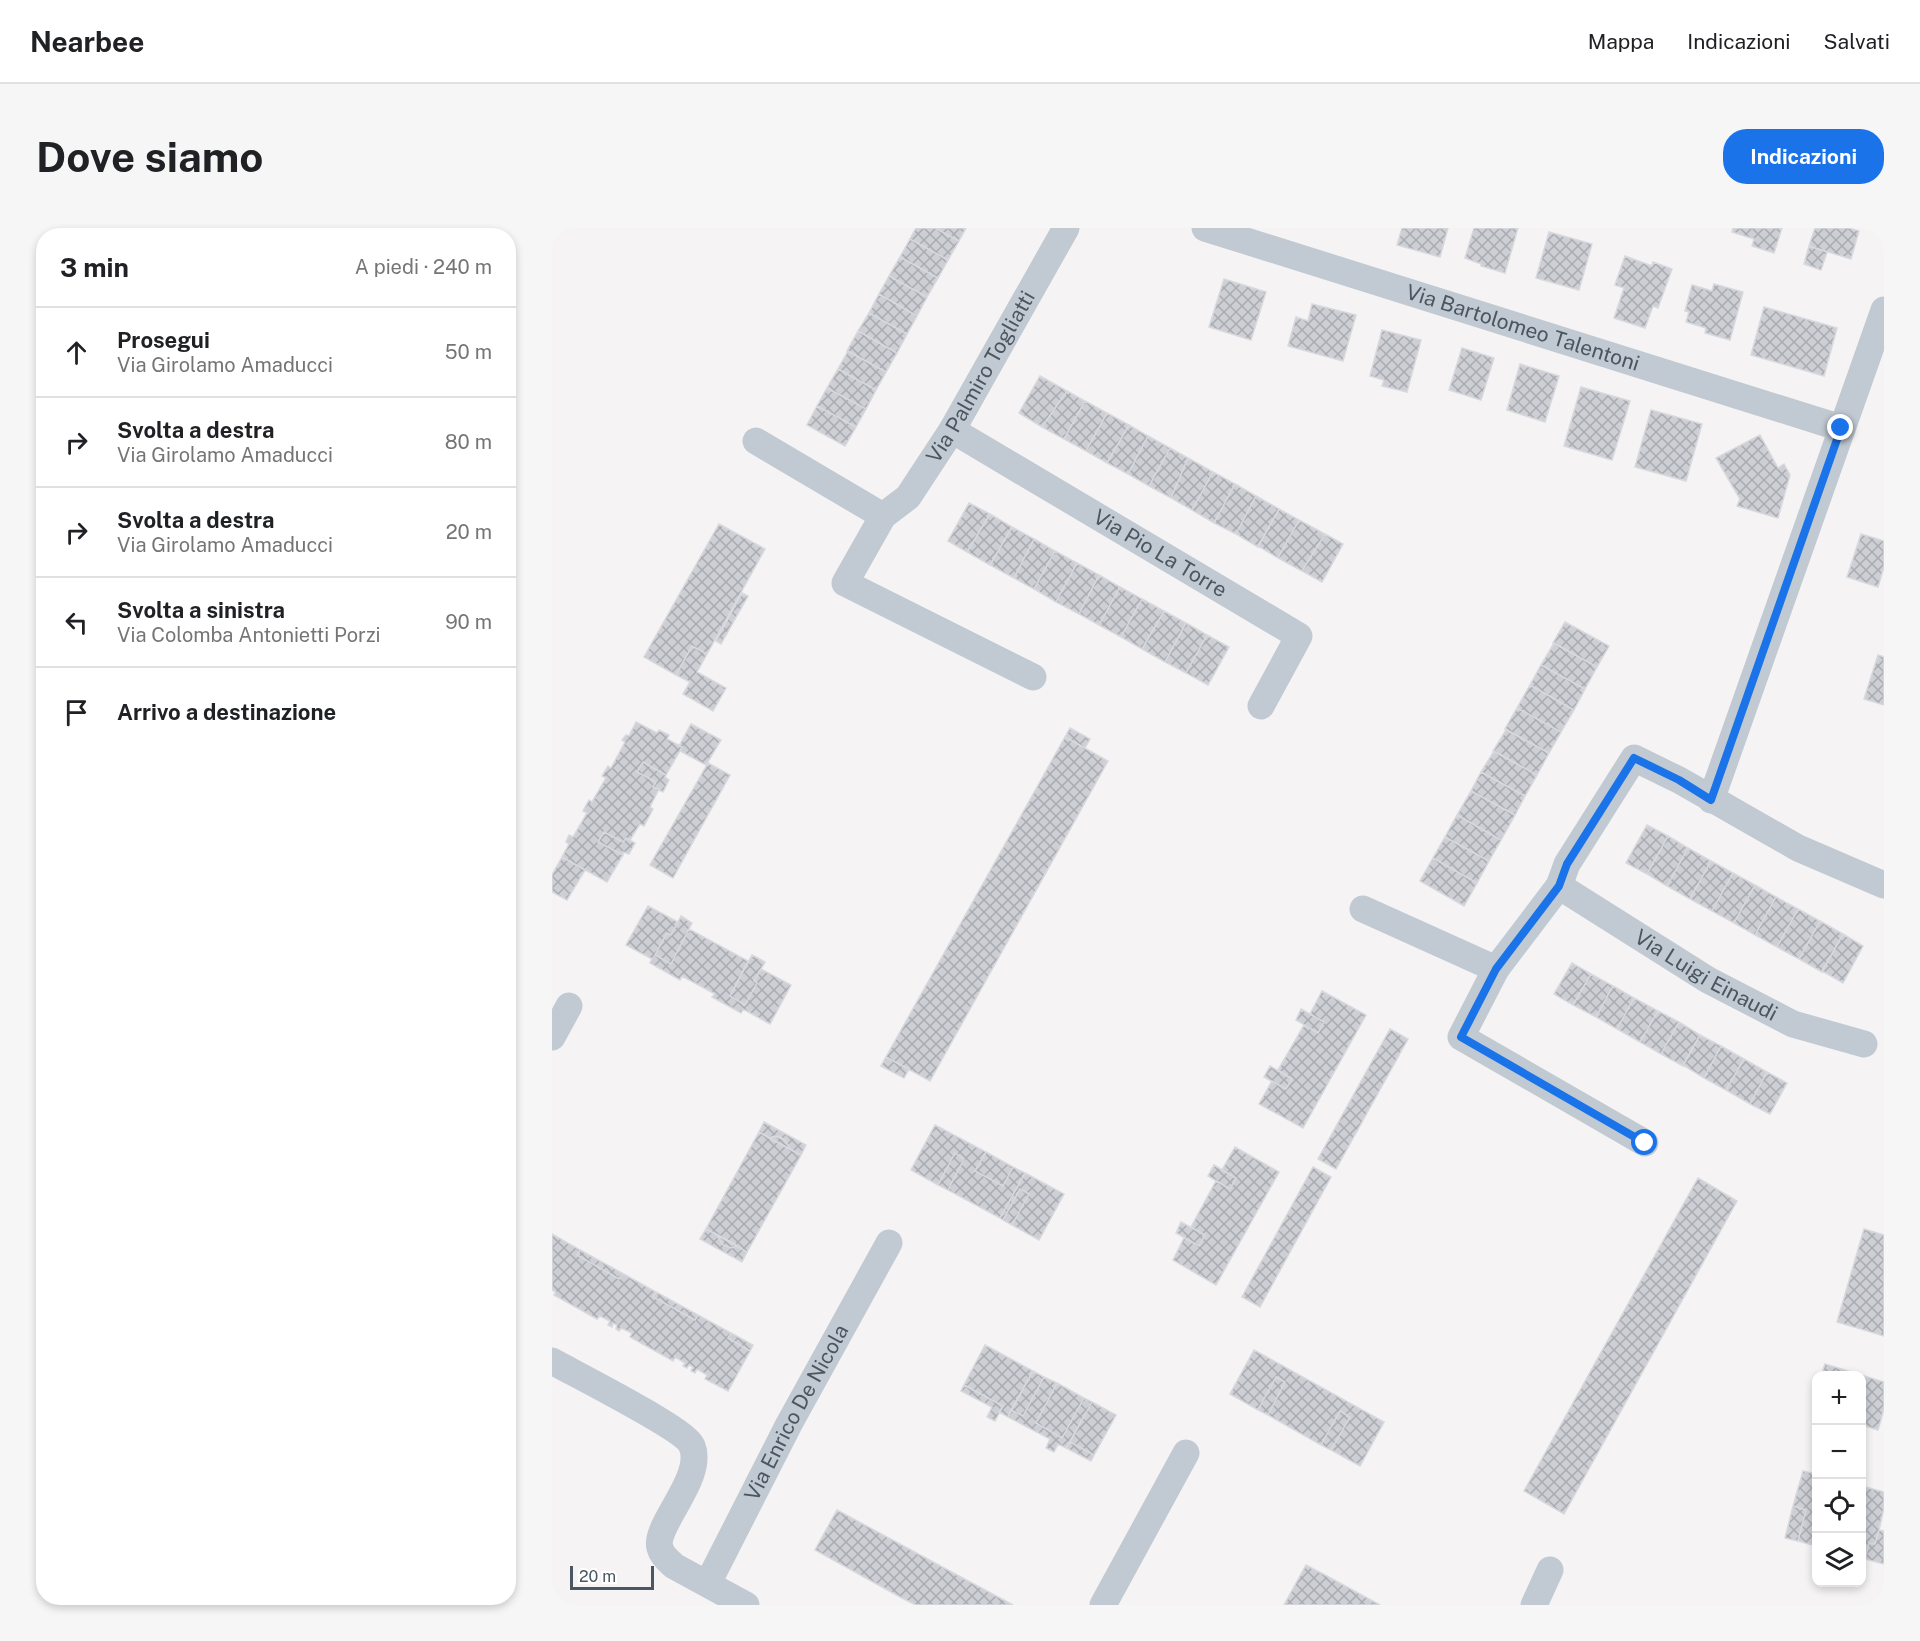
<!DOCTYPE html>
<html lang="it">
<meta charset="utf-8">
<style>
body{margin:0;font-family:"Public Sans",sans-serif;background:#f6f6f6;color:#202124}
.controls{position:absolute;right:18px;bottom:18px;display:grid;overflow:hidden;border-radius:12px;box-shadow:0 3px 9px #0003}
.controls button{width:54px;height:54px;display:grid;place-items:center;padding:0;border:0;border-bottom:2px solid #e0e0e0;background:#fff;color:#202124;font:30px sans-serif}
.scale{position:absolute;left:18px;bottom:15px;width:84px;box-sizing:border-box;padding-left:6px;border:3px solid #4a5661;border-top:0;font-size:16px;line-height:21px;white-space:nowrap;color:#4a5661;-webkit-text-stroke:4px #fff;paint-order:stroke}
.stop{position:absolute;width:18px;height:18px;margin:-14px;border:4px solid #1a73e8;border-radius:50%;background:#fff}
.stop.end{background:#1a73e8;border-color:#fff;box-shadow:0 2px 6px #0008}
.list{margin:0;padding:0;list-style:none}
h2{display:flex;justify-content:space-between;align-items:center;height:78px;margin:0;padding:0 24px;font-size:26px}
h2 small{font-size:20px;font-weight:400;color:#757577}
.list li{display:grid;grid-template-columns:39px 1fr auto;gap:18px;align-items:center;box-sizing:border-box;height:90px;padding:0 24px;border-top:2px solid #e0e0e0}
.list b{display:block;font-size:22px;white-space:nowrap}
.list p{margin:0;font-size:20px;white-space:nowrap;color:#757577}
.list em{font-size:20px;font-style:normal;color:#757577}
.icon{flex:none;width:33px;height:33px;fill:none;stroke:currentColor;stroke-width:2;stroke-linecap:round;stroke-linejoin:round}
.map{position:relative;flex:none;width:1332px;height:1377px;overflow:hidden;border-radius:24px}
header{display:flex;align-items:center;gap:36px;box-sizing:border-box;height:84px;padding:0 30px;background:#fff;border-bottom:2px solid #e0e0e0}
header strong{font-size:28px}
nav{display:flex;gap:33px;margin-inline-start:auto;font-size:21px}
.intro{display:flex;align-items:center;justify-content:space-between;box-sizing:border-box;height:144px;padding:0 36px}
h1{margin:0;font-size:42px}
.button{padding:15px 27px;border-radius:24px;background:#1a73e8;color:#fff;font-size:21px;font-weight:700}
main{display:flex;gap:36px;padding:0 36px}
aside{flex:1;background:#fff;border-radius:24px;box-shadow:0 3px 9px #0003}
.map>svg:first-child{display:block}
.building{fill:url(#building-cross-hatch);stroke:#d7d9de;stroke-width:1.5}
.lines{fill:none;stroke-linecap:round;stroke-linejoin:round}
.minor{stroke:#c1cad2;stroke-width:27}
.route{stroke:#1a73e8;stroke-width:8}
.labels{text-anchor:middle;stroke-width:4.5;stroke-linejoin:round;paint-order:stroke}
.street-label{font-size:21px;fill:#4a5661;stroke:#fff}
</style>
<header>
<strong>Nearbee</strong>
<nav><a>Mappa</a><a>Indicazioni</a><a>Salvati</a></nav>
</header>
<div class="intro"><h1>Dove siamo</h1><a class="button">Indicazioni</a></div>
<main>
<aside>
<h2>3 min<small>A piedi · 240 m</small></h2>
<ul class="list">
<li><svg class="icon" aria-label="ahead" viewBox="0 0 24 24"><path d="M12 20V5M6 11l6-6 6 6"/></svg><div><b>Prosegui</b><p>Via Girolamo Amaducci</p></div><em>50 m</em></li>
<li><svg class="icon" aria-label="right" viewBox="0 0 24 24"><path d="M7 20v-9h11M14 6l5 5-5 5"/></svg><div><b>Svolta a destra</b><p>Via Girolamo Amaducci</p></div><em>80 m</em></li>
<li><svg class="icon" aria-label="right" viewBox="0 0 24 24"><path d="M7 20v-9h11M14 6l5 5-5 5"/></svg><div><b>Svolta a destra</b><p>Via Girolamo Amaducci</p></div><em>20 m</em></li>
<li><svg class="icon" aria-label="left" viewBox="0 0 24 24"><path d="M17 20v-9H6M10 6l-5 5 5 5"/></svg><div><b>Svolta a sinistra</b><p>Via Colomba Antonietti Porzi</p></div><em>90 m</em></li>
<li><svg class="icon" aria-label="arrive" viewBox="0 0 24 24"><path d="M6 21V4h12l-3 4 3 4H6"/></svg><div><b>Arrivo a destinazione</b></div></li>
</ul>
</aside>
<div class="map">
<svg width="1332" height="1377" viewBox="0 0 1332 1377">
<defs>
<pattern id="building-cross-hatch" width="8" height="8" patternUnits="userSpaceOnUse" patternTransform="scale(1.5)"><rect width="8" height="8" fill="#cdcfd5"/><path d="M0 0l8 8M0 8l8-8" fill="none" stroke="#a8abb0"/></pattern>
</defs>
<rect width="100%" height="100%" fill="#f5f3f3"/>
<path class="building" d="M364 0H383L407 13 396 32 358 11Z
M383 0H414L407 13Z
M850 0H896L888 29 845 17Z
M922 0H966L953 45 929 38V36L913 30Z
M1181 0H1230L1222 25 1200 18 1202 11 1180 4Z
M1263 0H1297L1307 3 1299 31 1257 18Z
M997 4 1040 16 1027 62 984 50Z
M358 11 396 32 386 50 348 29Z
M1257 18 1275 24 1269 42 1252 36Z
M1073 28 1100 38 1101 34 1120 41 1106 80 1101 78 1093 100 1062 90 1072 60 1063 57Z
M348 29 386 50 375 69 337 48Z
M337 48 375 69 365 88 327 66Z
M672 51 714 64 699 112 657 99Z
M1162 56 1191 64 1178 112 1153 105 1154 100 1134 94 1137 84 1133 83 1140 57 1160 63Z
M327 66 365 88 355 106 317 85Z
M760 76 804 87 791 133 736 118 744 89 756 93Z
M1212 79 1285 100 1272 148 1199 127Z
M317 85 355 106 345 125 306 103Z
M830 102 869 112 855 164 830 158 832 152 818 148Z
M306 103 345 125 334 144 295 123Z
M910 120 942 130 929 172 897 162Z
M296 123 334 144 324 162 286 141Z
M968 136 1007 148 993 194 955 182Z
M286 141 324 162 314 181 275 160Z
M488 148 515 163 490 199 467 185Z
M1029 159 1078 173 1060 232 1012 218Z
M275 160 314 181 304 199 265 178Z
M515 163 533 173 512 211 490 199Z
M533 173 555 185 534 223 512 211Z
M265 178 304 199 293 218 255 197Z
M1099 182 1150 196 1134 253 1083 239Z
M555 185 577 197 555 235 534 223Z
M577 197 596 208 576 246 555 235Z
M1208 207 1226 240 1232 236 1238 247 1226 290 1185 278 1188 271 1164 230Z
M596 208 618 220 597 258 576 246Z
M618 220 636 230 619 270 597 258Z
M636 230 661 244 640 282 619 270Z
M661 244 683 256 662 295 640 282Z
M683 256 704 268 684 306 662 295Z
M704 268 727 281 706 319 684 306Z
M417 275 438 286 415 324 396 313Z
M727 281 747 292 726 330 706 318Z
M438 286 460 299 438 337 415 324Z
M747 292 773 306 750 343 726 330Z
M167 296 213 321 155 426 140 418 124 447 92 429Z
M460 299 482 311 462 350 438 337Z
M773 306 791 316 770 354 750 343Z
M1309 306 1332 313V339L1326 359 1295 349Z
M482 311 503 323 482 361 462 350Z
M503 323 525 335 504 374 482 361Z
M525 335 547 347 527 386 504 374Z
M547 347 568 359 547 397 527 386Z
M568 359 590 371 569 409 547 397Z
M190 365 196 368 169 416 164 413Z
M590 371 612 383 590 421 569 409Z
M612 383 634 395 613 434 590 421Z
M1013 394 1057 418 1045 439 1001 415Z
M634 395 655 407 634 445 613 434Z
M655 407 677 419 656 457 634 445Z
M1002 415 1045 439 1033 461 989 437Z
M140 418 155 426 145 444 174 460 161 483 131 466 138 454 124 447Z
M1326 427 1332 429V477L1312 471Z
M989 437 1033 461 1022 482 978 457Z
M978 457 1022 482 1009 504 965 480Z
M965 480 1009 504 997 525 953 501Z
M84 494 105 505 107 502 117 507 115 511 130 519 114 547 91 534 85 544 104 554 101 559 107 561 98 579 101 581 92 598 88 596 78 612 74 610 71 614 52 604 46 614 71 627 55 654 10 629 17 616 14 614 17 607 21 609 35 585 31 583 37 572 40 574 54 550 50 548 56 538 59 540 73 514 70 512 74 507 77 508Z
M139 496 169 512 154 537 128 523 130 519 127 518Z
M518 500 538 511 533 520 513 509Z
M954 502 997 525 985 547 941 523Z
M513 509 556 533 378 853 334 829Z
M942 523 985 547 973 568 929 544Z
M91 534 114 547 113 549 117 552 111 564 101 559 104 554 85 544Z
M156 535 178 547 121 650 98 637Z
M929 544 973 568 963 587 919 563Z
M919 563 963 587 949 612 905 587Z
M905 587 949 612 937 633 893 609Z
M1095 597 1116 608 1095 646 1074 635Z
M52 604 71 614 74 610 83 615 77 626 71 624V627L46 614Z
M1116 608 1136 620 1115 658 1095 646Z
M893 609 937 633 925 655 881 630Z
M1136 620 1159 633 1138 671 1115 658Z
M10 629 33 642 15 672 0 664V647Z
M881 630 925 655 912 678 868 653Z
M1159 633 1181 645 1160 683 1138 671Z
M1181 645 1203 657 1182 695 1160 683Z
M1203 657 1224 669 1203 707 1182 695Z
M1224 669 1246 681 1225 719 1203 707Z
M96 678 126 694 119 707 115 705 103 727 119 736 137 701 196 733 178 768 193 777 205 755 202 753 209 741 239 757 218 796 191 781 189 785 160 769 163 766 130 748 128 752 98 735 100 731 74 717Z
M1246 681 1268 693 1247 731 1225 719Z
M129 688 140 695 119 736 103 727 115 705 119 707Z
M1268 693 1291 706 1270 744 1247 731Z
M1291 706 1311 718 1291 755 1270 743Z
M200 727 213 734 202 753 205 755 193 777 178 768Z
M1020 735 1039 746 1021 777 1002 766Z
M1039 746 1061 758 1044 789 1021 777Z
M1061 758 1082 770 1065 801 1044 789Z
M770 763 814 787 751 900 707 876 720 853 734 861 740 851 726 842 752 797 766 805 772 794 758 786Z
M1082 770 1106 783 1088 814 1065 801Z
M749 781 772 794 766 805 744 792Z
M1106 783 1127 794 1109 826 1088 814Z
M1127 794 1148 807 1131 838 1109 826Z
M838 801 856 811 784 941 766 931Z
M1148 807 1169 818 1152 850 1131 837Z
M1169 818 1192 831 1174 862 1152 850Z
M334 829 357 841 352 850 329 838Z
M1192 831 1215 844 1198 876 1174 862Z
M718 838 740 851 734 861 712 849Z
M1215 844 1235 855 1218 886 1198 876Z
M212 894 254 917 249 927 239 922 232 911 226 908 217 910 207 904Z
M383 897 434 924 423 943 451 958 461 939 473 945 448 990 396 962 412 931 403 925 386 957 359 942Z
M207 904 249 927 195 1024 154 1001Z
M223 908 233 912 239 922 217 910Z
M683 919 727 944 664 1057 621 1032 632 1010 647 1018 653 1007 639 999 664 953 678 961 684 950 670 942Z
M434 924 461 939 451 958 423 943Z
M403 925 412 931 396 962 386 957Z
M662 937 684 950 678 961 656 948Z
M761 939 779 949 708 1079 690 1069Z
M473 945 512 966 487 1012 460 997 477 966 468 961 451 992 448 990Z
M1146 950 1185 973 1012 1286 972 1263Z
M468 961 477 966 460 997 451 992Z
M629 994 653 1007 647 1018 624 1005Z
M154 1001 164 1006 171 1017 179 1020 185 1018 195 1024 190 1034 148 1011Z
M1312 1001 1332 1007V1108L1285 1094Z
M0 1006 28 1022 25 1027 67 1051 70 1045 104 1064 101 1069 143 1092 146 1087 179 1105 176 1110 198 1123 176 1163 153 1151 155 1147 145 1141 143 1145 139 1143 141 1139 137 1137 135 1140 131 1138 133 1135 123 1129 121 1133 78 1109 80 1105 69 1100 67 1103 64 1101 65 1097 61 1095 60 1099 56 1097 58 1093 48 1088 45 1091 2 1067 4 1064 0 1062Z
M164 1006 183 1016 185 1018 179 1020 171 1017Z
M28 1022 70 1045 67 1051 25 1027Z
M104 1064 146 1087 143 1092 101 1069Z
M179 1105 201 1117 198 1123 176 1110Z
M433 1117 481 1143 456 1189 447 1184 451 1178 412 1157Z
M702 1122 832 1194 808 1238 779 1222 798 1189 788 1183 769 1217 716 1187 733 1154 724 1149 706 1182 678 1166Z
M1273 1136 1332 1154V1181L1326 1202 1310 1197V1148H1269Z
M481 1143 492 1149 471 1188 459 1182Z
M492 1149 505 1155 484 1195 510 1210 532 1170 540 1174 514 1220 506 1216 502 1224 494 1220 498 1211 456 1189 459 1182 471 1188Z
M724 1149 733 1154 716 1187 706 1182Z
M505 1155 532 1170 510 1210 484 1195Z
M412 1157 451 1178 443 1193 435 1189 440 1179 409 1163Z
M540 1174 564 1187 542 1227 518 1214Z
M788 1183 798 1189 779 1222 769 1217Z
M518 1214 542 1227 539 1233 514 1220Z
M1251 1243 1264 1246V1318L1246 1313 1254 1282 1241 1278Z
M1310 1258 1332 1264V1280L1327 1302 1323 1316 1317 1315 1313 1331 1310 1330Z
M1241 1278 1254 1282 1246 1313 1233 1310Z
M285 1282 407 1348 461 1377H364L350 1370 263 1322Z
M1327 1302 1332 1303V1336L1313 1331 1317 1315 1323 1316Z
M754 1337 773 1347 828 1377H732Z"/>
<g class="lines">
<g class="minor">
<path id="s1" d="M653 0 1289 200"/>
<path id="s2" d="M400 202 747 408 709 478"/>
<path d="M204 213 331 288"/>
<path id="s3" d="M481 449 293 355 331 288 356 269 400 202 514 0"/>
<path d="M1159 572 1332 82"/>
<path id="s4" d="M1007 658 1156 752 1241 796 1312 816"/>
<path d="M811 681 944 741"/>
<path d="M0 809 17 778"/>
<path d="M1093 915 909 809 944 741 1007 658 1015 636 1082 530 1127 552 1246 620 1332 657"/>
<path d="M0 1133C23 1146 133 1201 140 1218 153 1250 101 1298 108 1320 110 1328 116 1332 122 1338L194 1377"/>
<path id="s5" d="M156 1355 237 1196 337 1015"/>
<path d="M551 1377 634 1225"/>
<path d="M982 1377 998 1342"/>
</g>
</g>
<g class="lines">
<path class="route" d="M1093 915 909 809 944 741 1007 658 1015 636 1082 530 1127 552 1159 572 1289 200"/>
</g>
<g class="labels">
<g class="street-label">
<text dy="7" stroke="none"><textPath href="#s1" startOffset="333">Via Bartolomeo Talentoni</textPath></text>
<text dy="7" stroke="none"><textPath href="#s3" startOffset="459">Via Palmiro Togliatti</textPath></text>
<text dy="7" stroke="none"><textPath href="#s2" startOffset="242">Via Pio La Torre</textPath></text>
<text dy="7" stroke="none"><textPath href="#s4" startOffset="172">Via Luigi Einaudi</textPath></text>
<text dy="7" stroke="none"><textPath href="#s5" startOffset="192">Via Enrico De Nicola</textPath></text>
</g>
</g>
</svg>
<div class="controls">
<button>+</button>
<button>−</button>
<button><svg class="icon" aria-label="locate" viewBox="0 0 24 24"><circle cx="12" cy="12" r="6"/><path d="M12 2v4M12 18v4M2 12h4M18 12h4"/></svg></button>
<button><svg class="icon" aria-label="layers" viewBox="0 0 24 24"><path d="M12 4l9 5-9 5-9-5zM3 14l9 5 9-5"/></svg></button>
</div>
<div class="scale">20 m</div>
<div class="stop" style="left:1093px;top:915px"></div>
<div class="stop end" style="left:1289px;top:200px"></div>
</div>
</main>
